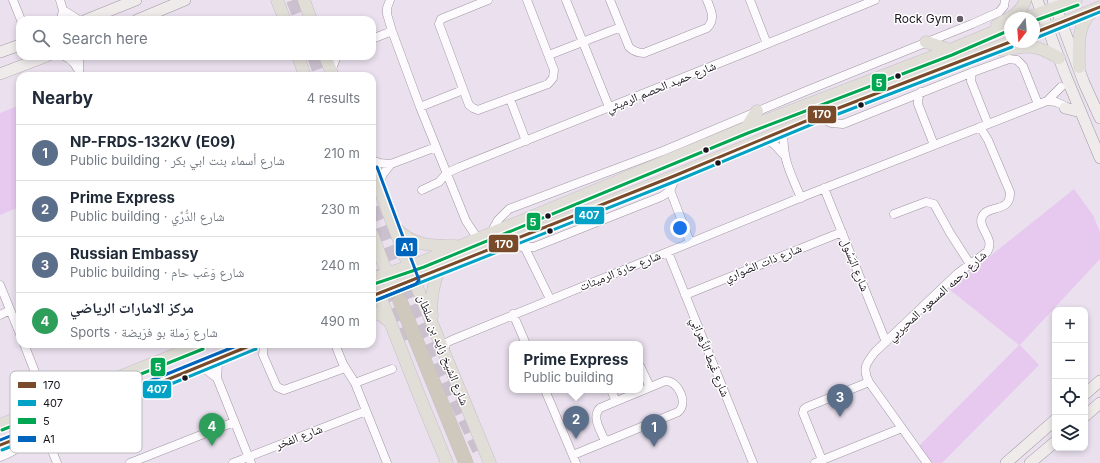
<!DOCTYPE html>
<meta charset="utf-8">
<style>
body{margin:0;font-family:Inter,"Noto Naskh Arabic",sans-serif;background:#f2f2f3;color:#1f2937}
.controls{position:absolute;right:12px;bottom:12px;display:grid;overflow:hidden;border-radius:8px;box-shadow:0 2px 6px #0003}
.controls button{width:36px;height:36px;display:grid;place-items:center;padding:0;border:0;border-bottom:1px solid #e0e1e3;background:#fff;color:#1f2937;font:20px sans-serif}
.compass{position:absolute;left:1004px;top:12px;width:36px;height:36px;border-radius:50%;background:#fff;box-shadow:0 2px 6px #0003;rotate:196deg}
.you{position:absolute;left:680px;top:228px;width:14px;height:14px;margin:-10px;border:3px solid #fff;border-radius:50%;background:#1a73e8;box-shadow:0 0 0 6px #1a73e833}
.badge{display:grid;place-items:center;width:26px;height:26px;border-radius:50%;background:#635b66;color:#fff;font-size:13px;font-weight:700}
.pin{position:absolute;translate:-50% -33px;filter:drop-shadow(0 1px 2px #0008)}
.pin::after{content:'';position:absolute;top:21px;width:14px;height:12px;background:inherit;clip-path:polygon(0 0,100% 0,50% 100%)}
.popup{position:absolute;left:509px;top:341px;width:134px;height:52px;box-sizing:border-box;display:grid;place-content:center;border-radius:8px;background:#fff;filter:drop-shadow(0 1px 3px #0005);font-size:13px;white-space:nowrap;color:#747a83}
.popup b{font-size:15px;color:#1f2937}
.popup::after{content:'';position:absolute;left:50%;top:100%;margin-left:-8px;border:8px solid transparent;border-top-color:#fff}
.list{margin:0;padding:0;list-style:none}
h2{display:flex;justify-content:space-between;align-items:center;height:52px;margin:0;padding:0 16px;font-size:17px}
h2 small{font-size:13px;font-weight:400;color:#747a83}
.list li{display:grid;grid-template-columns:26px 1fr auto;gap:12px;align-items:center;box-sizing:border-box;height:56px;padding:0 16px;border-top:1px solid #e0e1e3}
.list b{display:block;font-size:15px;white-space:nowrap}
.list p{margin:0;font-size:13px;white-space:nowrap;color:#747a83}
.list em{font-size:13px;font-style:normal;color:#747a83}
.icon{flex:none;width:22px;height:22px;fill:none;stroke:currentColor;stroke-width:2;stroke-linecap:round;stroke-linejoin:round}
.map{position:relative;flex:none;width:1100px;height:463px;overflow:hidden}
.search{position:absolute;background:#fff;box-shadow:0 2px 6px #0003;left:16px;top:16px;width:360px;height:44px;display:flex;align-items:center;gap:10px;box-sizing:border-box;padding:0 14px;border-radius:12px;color:#747a83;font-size:15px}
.panel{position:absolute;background:#fff;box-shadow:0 2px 6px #0003;left:16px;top:72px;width:360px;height:276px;border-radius:12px}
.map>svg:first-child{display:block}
.green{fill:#e7c9f0}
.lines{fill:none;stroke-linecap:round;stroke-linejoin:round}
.highway-tunnel{stroke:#cbc1ce;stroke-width:14;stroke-dasharray:14 7;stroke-linecap:butt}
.street-casing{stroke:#9f97a2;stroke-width:9}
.secondary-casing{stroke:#9f97a2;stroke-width:12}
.primary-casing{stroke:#c6c0c7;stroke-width:13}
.highway-casing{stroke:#c6c0c7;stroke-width:15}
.street{stroke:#fcfafc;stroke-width:8}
.secondary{stroke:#eeebea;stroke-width:11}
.primary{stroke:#e1ddd7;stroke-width:12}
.highway{stroke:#cfc8bd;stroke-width:14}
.bus-1-casing{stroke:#fff;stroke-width:6}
.bus-2-casing{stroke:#fff;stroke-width:6}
.bus-3-casing{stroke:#fff;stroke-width:6}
.bus-4-casing{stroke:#fff;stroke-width:6}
.bus-1{stroke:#7a4b2a;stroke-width:3}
.bus-2{stroke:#01a2c5;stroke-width:3}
.bus-3{stroke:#00a651;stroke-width:3}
.bus-4{stroke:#0065bd;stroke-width:3}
.poi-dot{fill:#635b66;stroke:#fff;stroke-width:1.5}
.bus-dot{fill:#1a131c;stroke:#fff;stroke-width:1.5}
.labels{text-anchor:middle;stroke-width:3;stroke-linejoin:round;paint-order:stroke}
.poi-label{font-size:12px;fill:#1a131c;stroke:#fff;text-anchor:end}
.street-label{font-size:12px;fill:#1a131c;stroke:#fff}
.key{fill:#fff;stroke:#bab8bb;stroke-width:1}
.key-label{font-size:11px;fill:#1a131c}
.line-badge{stroke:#fff;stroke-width:1.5}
.badge-label{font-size:11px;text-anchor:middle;font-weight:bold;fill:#fff}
</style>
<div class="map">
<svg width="1100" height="463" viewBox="0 0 1100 463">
<rect width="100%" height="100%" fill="#eae0ee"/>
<path class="green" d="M20 105V208L19 207 0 215V113Z
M1074 189 1093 215 1100 232V259L1020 345 1039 365 942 463H928L918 447 1019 345 949 289Z"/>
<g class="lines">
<path class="highway-tunnel" d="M293 0 301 20
M314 56 321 76
M372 208 405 291 479 450
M372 249 388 299 404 341"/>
<defs>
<path id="street" d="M13 0 21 20
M60 0 63 10 79 20
M390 0 387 8V14L392 31 420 107 466 221 478 239
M488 0 441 19 439 24 469 105 473 108 478 110 548 84 553 78 554 70 527 0
M566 0 609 107
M610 0 629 47C634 52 638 53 644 53L707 28C716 19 711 10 707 0
M750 0 767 44
M61 20 63 10
M372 39 392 31
M549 55 621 27
M64 56C72 59 78 68 81 76
M79 70V56
M331 71 337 56
M973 72 971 76V81L988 124
M921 92 918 99V104L934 145
M510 99 526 141
M1047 101 1056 102 1065 106
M420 107 463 90
M818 116 831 123 843 124 973 72 1009 59 1017 60 1023 66 1038 104
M784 130C781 157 791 174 801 198
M765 138 775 145 784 155
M372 160 379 163 391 164 436 147
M378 185 383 174 391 164
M824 188 886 342
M422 190 439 182 447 173 460 167 742 54 875 0
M670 190 690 242
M894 214 926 202 934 204 950 233 970 264
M491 233 498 220 509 209 663 151 806 91 972 24 999 12 1004 6 1005 0
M510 242 522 247H534L658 198C669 194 674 187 674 176
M525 248 550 299
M668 252 753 463
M0 285 20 334
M685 295 842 232
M513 314 526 344
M0 315 10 310
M24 344 42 390 47 395 63 400
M264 344 263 355 277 387 284 390 345 368
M335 344 343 364 355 383 387 463
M444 352 446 343 452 340 807 195 1047 101 1061 87
M222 357 218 364 217 378 251 463
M640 366 650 387
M198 367 205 369 217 378
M355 383 392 369
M545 390 576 463
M611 390 616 401
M34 411 41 397 42 390
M31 433 51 448 57 463
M51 448 52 436 56 424
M573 455 678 412C689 403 678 380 665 381L600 408C591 417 601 431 605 441
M0 457C13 452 21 448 26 435
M822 460 803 413 804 409 807 407 869 382
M130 463 234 422
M233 463 366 411
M815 463 902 428
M927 463 869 382C862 369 866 363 875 352L958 273 987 252C996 239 977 228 982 217 987 204 1011 214 1010 192L988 140 980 127"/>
<path id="secondary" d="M1037 0 1065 74 1100 158
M1053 0 1084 83 1100 118
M86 20 136 0
M137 20 185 0
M0 52 20 45
M0 74 47 56
M1065 108 1081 112
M1085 394 1100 381
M1085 416 1100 403
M1006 463 1055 420
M1030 463 1055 442"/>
<path id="primary" d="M277 0 285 20
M304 0 311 20
M1027 18 1076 0
M997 25C1008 19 1022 13 1025 0
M1034 33 1062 23 1100 7
M926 42 950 50
M1002 50C1027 45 1036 44 1059 58
M298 56 305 76
M325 56 333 76
M1079 67C1079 47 1076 25 1093 11
M746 128 757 111
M372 169 414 280 490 463
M396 228C411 246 434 246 456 246
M372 234 390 281
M372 279 422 262 746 128 950 50 1010 25
M376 286 419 395 447 463
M372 296 674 176 818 116 1010 42
M372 312 381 315 390 322
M432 316C430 300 433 285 439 270
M0 425 201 344
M0 445 169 379 254 344"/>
<path id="highway" d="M400 301 466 463"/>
</defs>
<use href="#street" class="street-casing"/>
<use href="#secondary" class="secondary-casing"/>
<use href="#primary" class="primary-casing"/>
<use href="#highway" class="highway-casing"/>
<use href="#street" class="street"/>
<use href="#secondary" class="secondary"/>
<use href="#primary" class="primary"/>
<use href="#highway" class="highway"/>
<defs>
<path id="bus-1" d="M1034 33 1100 7
M372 296 674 176 818 116 1010 42
M0 445 169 379 254 344"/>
<path id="bus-2" d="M1036 38 1100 12
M374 301 676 181 820 121 1012 47
M2 450 171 384 256 349"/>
<path id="bus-3" d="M1034 21 1078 5
M374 284 424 267 748 133 952 55 1010 30
M2 430 203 349"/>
<path id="bus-4" d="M374 301 416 284 419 280 377 167
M0 440 167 374 241 344"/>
</defs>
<use href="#bus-1" class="bus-1-casing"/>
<use href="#bus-2" class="bus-2-casing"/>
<use href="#bus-3" class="bus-3-casing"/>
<use href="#bus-4" class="bus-4-casing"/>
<use href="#bus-1" class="bus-1"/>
<use href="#bus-2" class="bus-2"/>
<use href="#bus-3" class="bus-3"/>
<use href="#bus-4" class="bus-4"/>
</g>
<circle class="poi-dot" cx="960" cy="19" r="4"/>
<g class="bus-dot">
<circle cx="898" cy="76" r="3.5"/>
<circle cx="861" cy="105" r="3.5"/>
<circle cx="706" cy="150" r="3.5"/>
<circle cx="718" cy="163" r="3.5"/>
<circle cx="548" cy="216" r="3.5"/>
<circle cx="550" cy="231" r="3.5"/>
<circle cx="185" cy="378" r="3.5"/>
</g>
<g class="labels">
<g class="poi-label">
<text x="952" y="23">Rock Gym</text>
</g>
<g class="street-label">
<text transform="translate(661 87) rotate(-22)" y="4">شارع حميد الحصم الرميثي</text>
<text transform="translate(763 263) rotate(-22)" y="4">شارع ذات الصَّواري</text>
<text transform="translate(855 265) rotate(68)" y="4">شارع البَسُول</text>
<text transform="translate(620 271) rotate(-22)" y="4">شارع حارة الرميثات</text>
<text transform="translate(937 296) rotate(-42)" y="4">شارع رحمه المسعود المحيربي</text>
<text transform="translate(443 350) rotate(68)" y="4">شارع الشيخ زايد بن سلطان</text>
<text transform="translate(710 357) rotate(68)" y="4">شارع غَيط الزَّهرانِي</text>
<text transform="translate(299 437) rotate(-21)" y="4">شارع الفخر</text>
</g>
</g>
<rect x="10" y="371" width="132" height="82" rx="6" class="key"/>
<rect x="18" y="382" width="18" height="6" fill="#7a4b2a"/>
<rect x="18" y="400" width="18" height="6" fill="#01a2c5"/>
<rect x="18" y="418" width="18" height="6" fill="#00a651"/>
<rect x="18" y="436" width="18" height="6" fill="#0065bd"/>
<g class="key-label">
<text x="43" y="389">170</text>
<text x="43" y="407">407</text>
<text x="43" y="425">5</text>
<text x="43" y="443">A1</text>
</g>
<g class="line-badge">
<rect x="871" y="73" width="16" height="19" rx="4" fill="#00a651"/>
<rect x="807" y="105" width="30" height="19" rx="4" fill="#7a4b2a"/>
<rect x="574" y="206" width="31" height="19" rx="4" fill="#01a2c5"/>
<rect x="526" y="212" width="15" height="19" rx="4" fill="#00a651"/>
<rect x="488" y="234" width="31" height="19" rx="4" fill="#7a4b2a"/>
<rect x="395" y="237" width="23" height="20" rx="4" fill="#0065bd"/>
<rect x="150" y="357" width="16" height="20" rx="4" fill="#00a651"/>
<rect x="142" y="380" width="30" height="19" rx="4" fill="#01a2c5"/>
</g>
<g class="badge-label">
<text x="879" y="87">5</text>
<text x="822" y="118">170</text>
<text x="589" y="219">407</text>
<text x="533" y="226">5</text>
<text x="504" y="248">170</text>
<text x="407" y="251">A1</text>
<text x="158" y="371">5</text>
<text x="157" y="393">407</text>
</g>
</svg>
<div class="controls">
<button>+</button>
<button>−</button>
<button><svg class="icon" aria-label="locate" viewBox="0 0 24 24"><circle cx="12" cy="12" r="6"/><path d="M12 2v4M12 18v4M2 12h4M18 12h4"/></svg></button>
<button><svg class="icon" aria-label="layers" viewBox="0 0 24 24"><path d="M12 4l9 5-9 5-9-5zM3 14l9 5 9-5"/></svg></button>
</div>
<svg class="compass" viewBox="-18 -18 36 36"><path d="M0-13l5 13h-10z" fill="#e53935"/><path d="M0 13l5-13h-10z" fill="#747a83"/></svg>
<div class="you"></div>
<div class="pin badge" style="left:654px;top:447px;background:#5c6f8a">1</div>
<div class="pin badge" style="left:576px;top:439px;background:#5c6f8a">2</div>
<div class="popup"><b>Prime Express</b>Public building</div>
<div class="pin badge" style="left:840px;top:417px;background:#5c6f8a">3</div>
<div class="pin badge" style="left:212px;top:446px;background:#2e9e5b">4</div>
<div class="search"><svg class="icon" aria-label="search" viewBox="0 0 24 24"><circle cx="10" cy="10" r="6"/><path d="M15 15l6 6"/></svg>Search here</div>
<section class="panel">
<h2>Nearby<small>4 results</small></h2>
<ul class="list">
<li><span class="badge" style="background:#5c6f8a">1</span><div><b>NP-FRDS-132KV (E09)</b><p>Public building · شارع أسماء بنت ابي بكر</p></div><em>210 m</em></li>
<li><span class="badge" style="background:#5c6f8a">2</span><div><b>Prime Express</b><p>Public building · شارع الدُّرِّي</p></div><em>230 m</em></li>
<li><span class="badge" style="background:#5c6f8a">3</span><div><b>Russian Embassy</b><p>Public building · شارع وَعَب حام</p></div><em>240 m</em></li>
<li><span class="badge" style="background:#2e9e5b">4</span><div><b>مركز الامارات الرياضي</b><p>Sports · شارع رَملة بو فرَيضة</p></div><em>490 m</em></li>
</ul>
</section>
</div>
